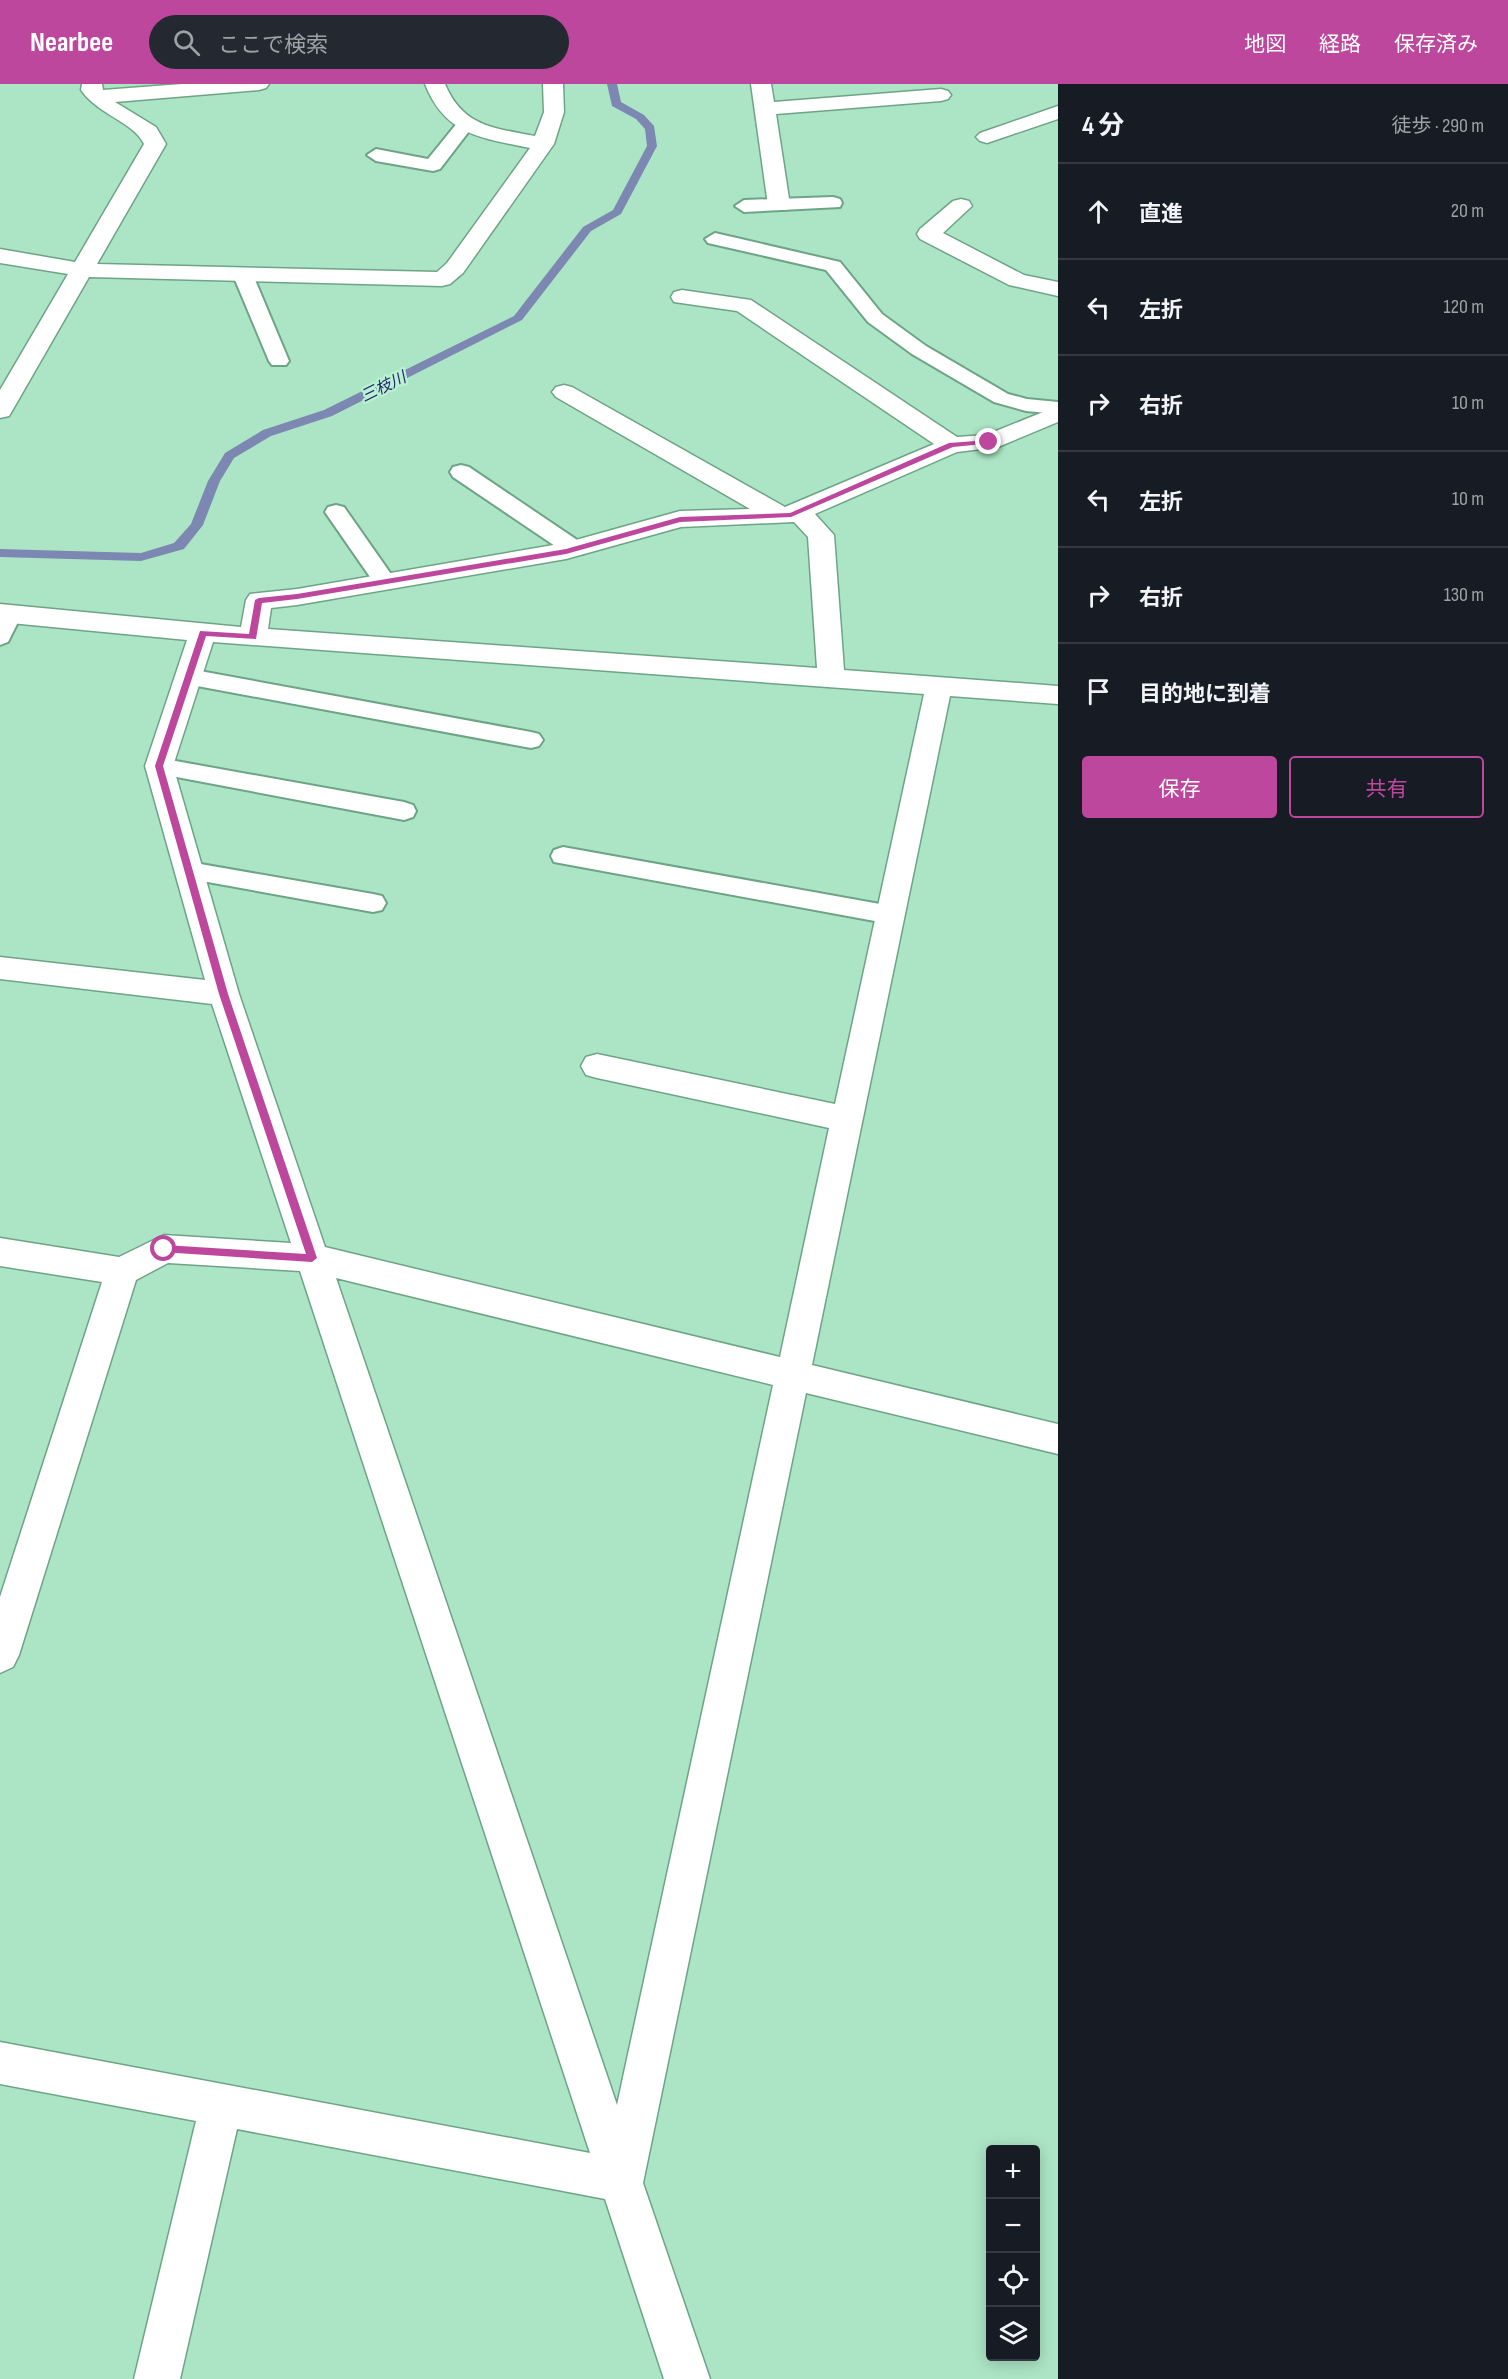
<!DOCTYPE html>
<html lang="ja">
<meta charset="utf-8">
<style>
body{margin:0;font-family:"Sofia Sans Condensed","Noto Sans JP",sans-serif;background:#242831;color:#f1f3f6}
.controls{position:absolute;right:18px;bottom:18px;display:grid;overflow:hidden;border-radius:6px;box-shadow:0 3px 15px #0003}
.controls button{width:54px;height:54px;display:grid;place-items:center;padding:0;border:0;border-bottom:2px solid #363941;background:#171b24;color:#f1f3f6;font:30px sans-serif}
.stop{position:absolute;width:18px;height:18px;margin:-14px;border:4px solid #be479e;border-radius:50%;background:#fff}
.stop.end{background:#be479e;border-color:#fff;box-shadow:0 2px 6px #0008}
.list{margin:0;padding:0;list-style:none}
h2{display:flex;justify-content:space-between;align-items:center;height:78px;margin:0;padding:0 24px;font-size:26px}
h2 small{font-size:20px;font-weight:400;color:#9ea1a6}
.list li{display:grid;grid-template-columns:39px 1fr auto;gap:18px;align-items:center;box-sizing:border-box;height:96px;padding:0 24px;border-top:2px solid #363941}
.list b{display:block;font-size:22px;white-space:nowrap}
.list em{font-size:20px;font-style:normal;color:#9ea1a6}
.actions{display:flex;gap:12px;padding:18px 24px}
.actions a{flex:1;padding:14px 0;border:2px solid #be479e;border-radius:6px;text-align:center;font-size:21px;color:#be479e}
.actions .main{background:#be479e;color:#fff}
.icon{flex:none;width:33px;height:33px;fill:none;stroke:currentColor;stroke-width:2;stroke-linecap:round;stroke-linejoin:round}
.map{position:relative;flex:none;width:1058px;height:2295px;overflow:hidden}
header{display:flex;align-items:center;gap:36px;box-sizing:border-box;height:84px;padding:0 30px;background:#be479e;color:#fff}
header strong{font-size:28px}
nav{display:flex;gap:33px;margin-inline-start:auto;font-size:21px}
.search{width:420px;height:54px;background:#242831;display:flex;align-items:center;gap:15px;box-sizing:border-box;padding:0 21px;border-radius:33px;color:#9ea1a6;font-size:22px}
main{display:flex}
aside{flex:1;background:#171b24}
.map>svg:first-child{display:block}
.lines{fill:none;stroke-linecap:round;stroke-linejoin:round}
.stream{fill:#7d88b2;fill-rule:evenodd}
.service-casing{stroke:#6da486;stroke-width:4}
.minor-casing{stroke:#6da486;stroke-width:3}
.service{fill:#fff;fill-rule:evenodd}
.minor{fill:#fff;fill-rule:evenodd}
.route{fill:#be479e}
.labels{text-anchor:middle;stroke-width:4.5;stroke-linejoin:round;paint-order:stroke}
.far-water-label{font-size:16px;font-style:italic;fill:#28236d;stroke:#b9f2d2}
</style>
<header>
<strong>Nearbee</strong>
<div class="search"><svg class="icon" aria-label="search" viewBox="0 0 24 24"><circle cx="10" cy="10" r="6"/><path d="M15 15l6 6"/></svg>ここで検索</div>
<nav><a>地図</a><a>経路</a><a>保存済み</a></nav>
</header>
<main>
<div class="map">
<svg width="1058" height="2295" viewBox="0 0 1058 2295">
<rect width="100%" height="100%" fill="#ace5c5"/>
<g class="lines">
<path class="stream" d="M607 0H617L621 18 644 31 654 42 657 62 621 130 591 147 522 236 332 332 271 352 234 374 220 397 203 441 184 465 141 477 0 473V465L141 469 174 459 191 440 208 397 225 369 263 346 324 326 514 232 583 143 613 126 647 62 645 45 636 35 612 22Z"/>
<defs>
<path id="service" d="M464 37 473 42 440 85 433 87 376 77 367 71 376 65 428 75 458 38Z
M833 113 840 115 842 119 840 123 744 128 735 122 744 116Z
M715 149 840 178 882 230 926 262 1008 310 1027 315 1058 318V330L1026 327 994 318 912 270 868 238 826 186 708 159 705 155Z
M243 185 253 191 289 277 286 281H272L269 277 233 191Z
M461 381 469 383 583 460 586 465 583 470H567L453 393 450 388 453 383Z
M336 421 344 423 393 493 396 498 393 503 385 505 377 503 325 428 328 423Z
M11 523 19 525 22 530 8 558 0 561V529L3 525Z
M189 585 531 648 539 650 543 656 539 662 531 664 181 599 177 593 181 587Z
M159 674 404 718 413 721 416 727 413 733 404 736 150 688 147 682 150 676Z
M563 763 891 822 900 824 904 831 900 838 891 840 554 778 551 772 554 766Z
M189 778 373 810 382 812 386 819 382 826 373 828 180 793 176 787 180 781Z"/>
<path id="minor" d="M82 0H102L103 6 182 0H269L266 4 259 6 115 18 156 43 166 60 97 180 437 188 447 179 530 64C481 54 445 51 425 0H445C463 43 494 44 535 52L544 28 543 0H563L564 28 554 60 463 189 450 200 442 202 89 193 12 327 9 332 0 334V306L68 190 0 179V165L75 178 144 60C135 39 97 30 81 6Z
M751 0H771L774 18 941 5 948 7 951 11 948 15 941 17 776 30 790 121 787 126H771L768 121Z
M1058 22V35L987 59 980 57 976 53 980 49Z
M961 115 969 117 972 122 943 149 1024 191 1058 198V212L1009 201 920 155 917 150 920 145 953 117Z
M682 206 751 216 957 353 986 351 1058 322V338L998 363 957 368 815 430 834 451 844 586 1058 602V620L950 612 812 1281 1058 1340V1370L806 1309 643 2099 710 2295H664L605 2115 237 2045 180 2295H134L196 2037 0 2000V1958L590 2069 300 1187 168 1179 136 1196 19 1571 13 1583 0 1589V1513L102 1198 0 1182V1154L119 1173 164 1151 291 1159 212 920 0 895V873L205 896 145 682 187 556 0 538V520L241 543 246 516 250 510 297 505 565 459 680 427 750 425 556 313 552 308 556 303 564 301 572 303 785 423 934 360 737 227 674 218 671 213 674 208ZM794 438 808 453 817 584 268 545 271 524 297 521 566 475 681 443ZM213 558 924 610 835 1020 597 970 586 973 581 982 586 991 597 994 829 1044 780 1273 325 1163 239 910 173 682ZM336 1194 773 1301 617 2021Z"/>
</defs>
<use href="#service" class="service-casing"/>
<use href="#minor" class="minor-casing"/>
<use href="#service" class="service"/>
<use href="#minor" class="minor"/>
</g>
<path class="route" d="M989 356 992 359 953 363 791 433 680 438 566 470 297 515 262 519 256 555 206 552 163 682 228 910 317 1174 312 1178 161 1168 159 1165 164 1161 306 1170 219 910 155 682 200 547 249 550 255 516 259 514 297 510 566 465 680 433 790 429 949 359Z"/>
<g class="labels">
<g class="far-water-label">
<text transform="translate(383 302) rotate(-26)" y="6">三枝川</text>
</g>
</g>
</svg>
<div class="controls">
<button>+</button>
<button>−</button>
<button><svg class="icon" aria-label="locate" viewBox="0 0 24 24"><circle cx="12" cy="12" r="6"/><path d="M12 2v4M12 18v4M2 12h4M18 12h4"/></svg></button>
<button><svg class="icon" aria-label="layers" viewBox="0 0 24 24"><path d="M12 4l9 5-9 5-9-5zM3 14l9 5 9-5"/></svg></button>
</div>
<div class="stop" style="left:164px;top:1165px"></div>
<div class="stop end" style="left:989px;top:358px"></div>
</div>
<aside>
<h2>4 分<small>徒歩 · 290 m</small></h2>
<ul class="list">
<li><svg class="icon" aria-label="ahead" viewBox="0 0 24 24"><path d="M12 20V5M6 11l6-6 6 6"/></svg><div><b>直進</b></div><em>20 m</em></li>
<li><svg class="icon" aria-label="left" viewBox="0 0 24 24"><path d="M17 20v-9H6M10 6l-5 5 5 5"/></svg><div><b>左折</b></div><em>120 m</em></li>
<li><svg class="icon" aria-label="right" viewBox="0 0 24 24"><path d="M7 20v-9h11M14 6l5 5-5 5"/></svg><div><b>右折</b></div><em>10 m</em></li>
<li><svg class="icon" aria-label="left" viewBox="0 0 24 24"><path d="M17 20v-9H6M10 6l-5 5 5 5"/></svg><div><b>左折</b></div><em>10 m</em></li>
<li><svg class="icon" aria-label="right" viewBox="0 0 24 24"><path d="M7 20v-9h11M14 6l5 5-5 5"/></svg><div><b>右折</b></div><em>130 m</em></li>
<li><svg class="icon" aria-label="arrive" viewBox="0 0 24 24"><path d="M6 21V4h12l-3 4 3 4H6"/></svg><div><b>目的地に到着</b></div></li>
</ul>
<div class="actions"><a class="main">保存</a><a>共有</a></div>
</aside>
</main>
